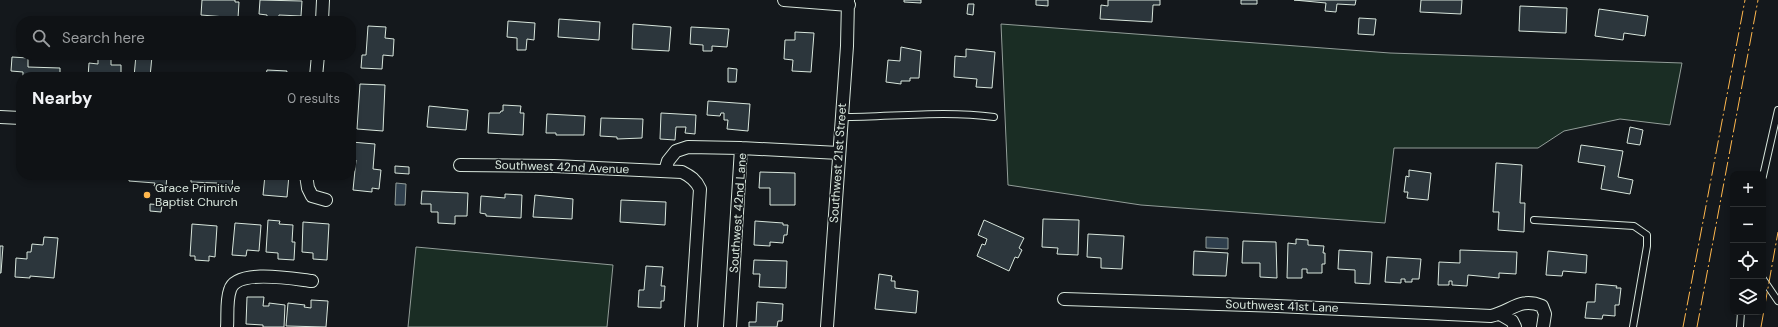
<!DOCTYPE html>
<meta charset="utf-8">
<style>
body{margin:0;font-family:"DM Sans",sans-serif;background:#181b1e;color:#f1f3f6}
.controls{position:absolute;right:12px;bottom:12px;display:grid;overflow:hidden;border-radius:8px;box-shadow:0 2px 6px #0003}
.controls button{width:36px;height:36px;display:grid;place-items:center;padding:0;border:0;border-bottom:1px solid #2f3234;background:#0f1215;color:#f1f3f6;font:20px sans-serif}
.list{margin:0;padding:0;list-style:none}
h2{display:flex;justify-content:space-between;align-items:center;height:52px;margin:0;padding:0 16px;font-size:17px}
h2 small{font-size:13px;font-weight:400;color:#9b9ea0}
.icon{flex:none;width:22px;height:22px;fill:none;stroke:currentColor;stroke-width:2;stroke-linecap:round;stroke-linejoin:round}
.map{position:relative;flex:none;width:1778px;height:327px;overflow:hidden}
.search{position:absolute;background:#0f1215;box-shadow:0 2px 6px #0003;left:16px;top:16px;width:340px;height:44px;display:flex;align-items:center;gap:10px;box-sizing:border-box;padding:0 14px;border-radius:16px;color:#9b9ea0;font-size:15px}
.panel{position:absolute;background:#0f1215;box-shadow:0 2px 6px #0003;left:16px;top:72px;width:340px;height:108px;border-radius:16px}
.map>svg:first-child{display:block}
.green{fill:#1a2d24;stroke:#939e99}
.water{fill:#2f3f4d;stroke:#939e99}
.building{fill:#2c363c;stroke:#d8e6dc}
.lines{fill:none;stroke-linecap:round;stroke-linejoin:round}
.lane-casing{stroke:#d8e6dc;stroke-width:8}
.street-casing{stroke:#d8e6dc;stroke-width:14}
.lane{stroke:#14181c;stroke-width:6}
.street{stroke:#14181c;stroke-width:12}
.power{stroke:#ffb74d;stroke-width:1;stroke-dasharray:14 3 2 3;stroke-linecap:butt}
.poi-dot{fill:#ffb74d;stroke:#14181c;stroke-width:1.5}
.labels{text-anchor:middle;stroke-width:3;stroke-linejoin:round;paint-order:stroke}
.street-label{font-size:12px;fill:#d8e6dc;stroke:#14181c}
.poi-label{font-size:12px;fill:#d8e6dc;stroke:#14181c;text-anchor:start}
</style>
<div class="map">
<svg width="1778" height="327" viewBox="0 0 1778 327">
<rect width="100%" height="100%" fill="#14181c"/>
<path class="green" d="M1001 24 1390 53 1682 63 1670 125 1620 119 1564 131 1538 148H1394L1385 223 1141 205 1008 185Z
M416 247 613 265 607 327H408Z"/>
<path class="water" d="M396 183 406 184 405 205H395Z
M1206 237 1228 238V249L1206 248Z"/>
<path class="building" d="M202 0H235V2H239L238 18 201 15Z
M260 0 302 1 301 16 279 15 278 21H267V15L259 14Z
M904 0H921V3L904 2Z
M1036 0H1048V6L1036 5Z
M1108 0H1160V5H1153L1152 22 1100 19 1101 5 1108 6Z
M1241 0H1257V4H1241Z
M1294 0H1356L1355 5 1337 4 1336 12 1325 11 1326 3Z
M1421 0H1462L1461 14 1420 12Z
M968 4H974L973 15 967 14Z
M1520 6 1567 8 1566 33 1519 31Z
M1599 9 1648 16 1645 36 1624 33 1623 40 1595 36Z
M1359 18 1376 19 1374 35 1358 34Z
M559 19 600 22 599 40 558 37Z
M508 21 535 23 534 40 527 39 526 50H517V38L507 37Z
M633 24 671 27 669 51 632 49Z
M368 26 386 27 385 38 394 39 393 56 383 55 382 69 361 68 362 55H366Z
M691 27 729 29 727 47 712 46V51H703V45L690 44Z
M795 32 814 33 811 72 792 71 793 60 784 59 785 40H795Z
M901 47 921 51 919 78H910V81H901V84L886 82 888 60 900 61Z
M966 49 995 52 992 88 976 87 977 79 954 77 955 56 966 57Z
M136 55 152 56 150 77H134Z
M12 57 28 58V67L60 68V77H23V72L11 71Z
M98 58 111 59V65H121V77H88L89 63 98 64Z
M728 68 737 69 736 82H728Z
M267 70 287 71 286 77H290H249V74L266 75Z
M360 84 385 85 383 131 357 129Z
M708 101 750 104 748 131 727 129 728 120H724V113H721L720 116 707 115Z
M503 105 521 106 520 113H524L523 135 488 133 489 113H500L501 111H503Z
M429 106 468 110 466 130 427 127Z
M661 113 696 115 695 134 685 133 686 127H676L675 140 660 139Z
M547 114 585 116 584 135H556V133H546Z
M601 118 643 119 642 138 617 139V137L600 136Z
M1630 127 1643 130 1640 145 1627 143Z
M351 142 375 144 373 169 381 170 379 189 372 188V192L353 190 356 160 351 159Z
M1581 145 1623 151 1618 177 1633 180 1630 194 1601 189 1605 166 1578 162Z
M1496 163 1522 165 1520 203H1525L1524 232 1498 230 1499 212H1493Z
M395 166 409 167V174L395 173Z
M1409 170 1431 173 1428 200 1407 198 1408 192H1404L1406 176 1409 177Z
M760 172 795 173V205H770V188H759Z
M129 175H167L166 187 154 186 155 183 129 181Z
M191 175H233L232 187 217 186V183L191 182Z
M265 175H289L287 197 263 195Z
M422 191 468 193 467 216H455V224L438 223V212H431V204H421Z
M505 194 522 195 521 218 486 216V214L480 213 481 196 505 198Z
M535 195 573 199 572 219 533 217Z
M621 200 666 202 665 225 620 222Z
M150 204 162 205 161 212 150 211Z
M1043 219 1079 220 1078 255 1057 254 1058 248 1042 247Z
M268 220 280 221 279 224 293 225 292 242H295L294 260 278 259V253L266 252Z
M984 220 1024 238 1019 248 1022 250 1018 258 1015 257 1009 271 977 256 982 244 985 245 987 239 978 235Z
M755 221 783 223V225H788L787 235H784L783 243 770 242V246L754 245Z
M303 222 329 224 327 260 313 259V253L302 252Z
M235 223 261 225 259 251 247 250 246 256 232 255Z
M192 224 217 226 215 257 209 256V261L195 260V256H190Z
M1088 234 1124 236 1122 269 1101 268V258L1087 257Z
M44 237 58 238 54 278 30 276V278L15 277 16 258 27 259V252H31L32 244 43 245Z
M1296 239 1308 240V245L1324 246 1323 253H1325V264H1322V273H1307V269H1302V278H1287L1288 243 1296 244Z
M1243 241 1276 242 1277 278 1260 277V263H1242Z
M0 246H3L1 273H0Z
M1339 250 1372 252 1370 284 1355 283V270L1338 269Z
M1460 250 1517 252 1516 274 1499 273V278L1468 275 1467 286 1452 285V281H1449V285H1438L1439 262 1460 263Z
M1194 251 1228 253 1226 276 1193 275Z
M1548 251 1587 255 1586 273 1563 271 1562 276 1546 275Z
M1387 257 1421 259 1419 279H1412V282H1405V279H1401V283L1385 282Z
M754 260 787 261 786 288 759 287 760 274H753Z
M646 266 663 267 661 286H665L664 301H661V308L638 307 639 290H644Z
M879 274 892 276 891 281H895V288L918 291 916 313 875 309Z
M1596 284 1617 286 1616 288H1621L1619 305H1615V316L1603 315 1602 319 1585 318 1587 302H1595Z
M247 297H264L263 306H269V303L285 305 284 327H263V325L246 324Z
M311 300 328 301 326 327 286 326 288 303 305 305 304 307 311 308Z
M757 302 783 304 782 321H778L777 327H749V322H756Z"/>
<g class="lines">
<defs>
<path id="lane" d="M842 117C892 117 944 110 994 117
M1763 176 1778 110
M1534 220 1634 226 1647 235V246L1633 327
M1763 279 1778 301
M1740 327 1741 312"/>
<path id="street" d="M784 0 849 5
M322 21 323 0
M316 77 318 55
M0 117 21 118
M460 165 554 166 682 172C690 176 696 180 700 189L691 327
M665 171 668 161 676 151 688 147 741 148 839 153
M306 175 308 188 312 196 326 200
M1064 299 1277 306 1491 316C1512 311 1520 297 1542 306L1545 314 1543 327
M1500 314 1512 321 1515 327
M227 327C228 316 226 301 230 290 236 268 294 279 312 281
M730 327 741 148
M827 327 847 46 848 0"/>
</defs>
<use href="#lane" class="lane-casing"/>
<use href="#street" class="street-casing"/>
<use href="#lane" class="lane"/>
<use href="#street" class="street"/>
<path class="power" d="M1683 327 1745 0
M1697 327 1758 0
M1761 327 1778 232"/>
</g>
<circle class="poi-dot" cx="147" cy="195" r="4"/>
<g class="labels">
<g class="street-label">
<text transform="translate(838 163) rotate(-86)" y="4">Southwest 21st Street</text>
<text transform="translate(562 167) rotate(2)" y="4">Southwest 42nd Avenue</text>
<text transform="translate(738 213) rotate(-86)" y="4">Southwest 42nd Lane</text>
<text transform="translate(1282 306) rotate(2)" y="4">Southwest 41st Lane</text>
</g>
<g class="poi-label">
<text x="155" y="192">Grace Primitive<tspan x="155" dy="14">Baptist Church</tspan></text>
</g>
</g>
</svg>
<div class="controls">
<button>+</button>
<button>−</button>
<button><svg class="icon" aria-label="locate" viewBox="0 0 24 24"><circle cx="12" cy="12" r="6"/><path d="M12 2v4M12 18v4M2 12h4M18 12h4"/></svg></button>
<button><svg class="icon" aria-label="layers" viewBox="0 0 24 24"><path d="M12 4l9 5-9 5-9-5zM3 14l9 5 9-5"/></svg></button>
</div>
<div class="search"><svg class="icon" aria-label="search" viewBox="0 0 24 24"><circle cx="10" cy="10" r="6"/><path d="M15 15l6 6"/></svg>Search here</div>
<section class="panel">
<h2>Nearby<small>0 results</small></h2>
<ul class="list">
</ul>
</section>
</div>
